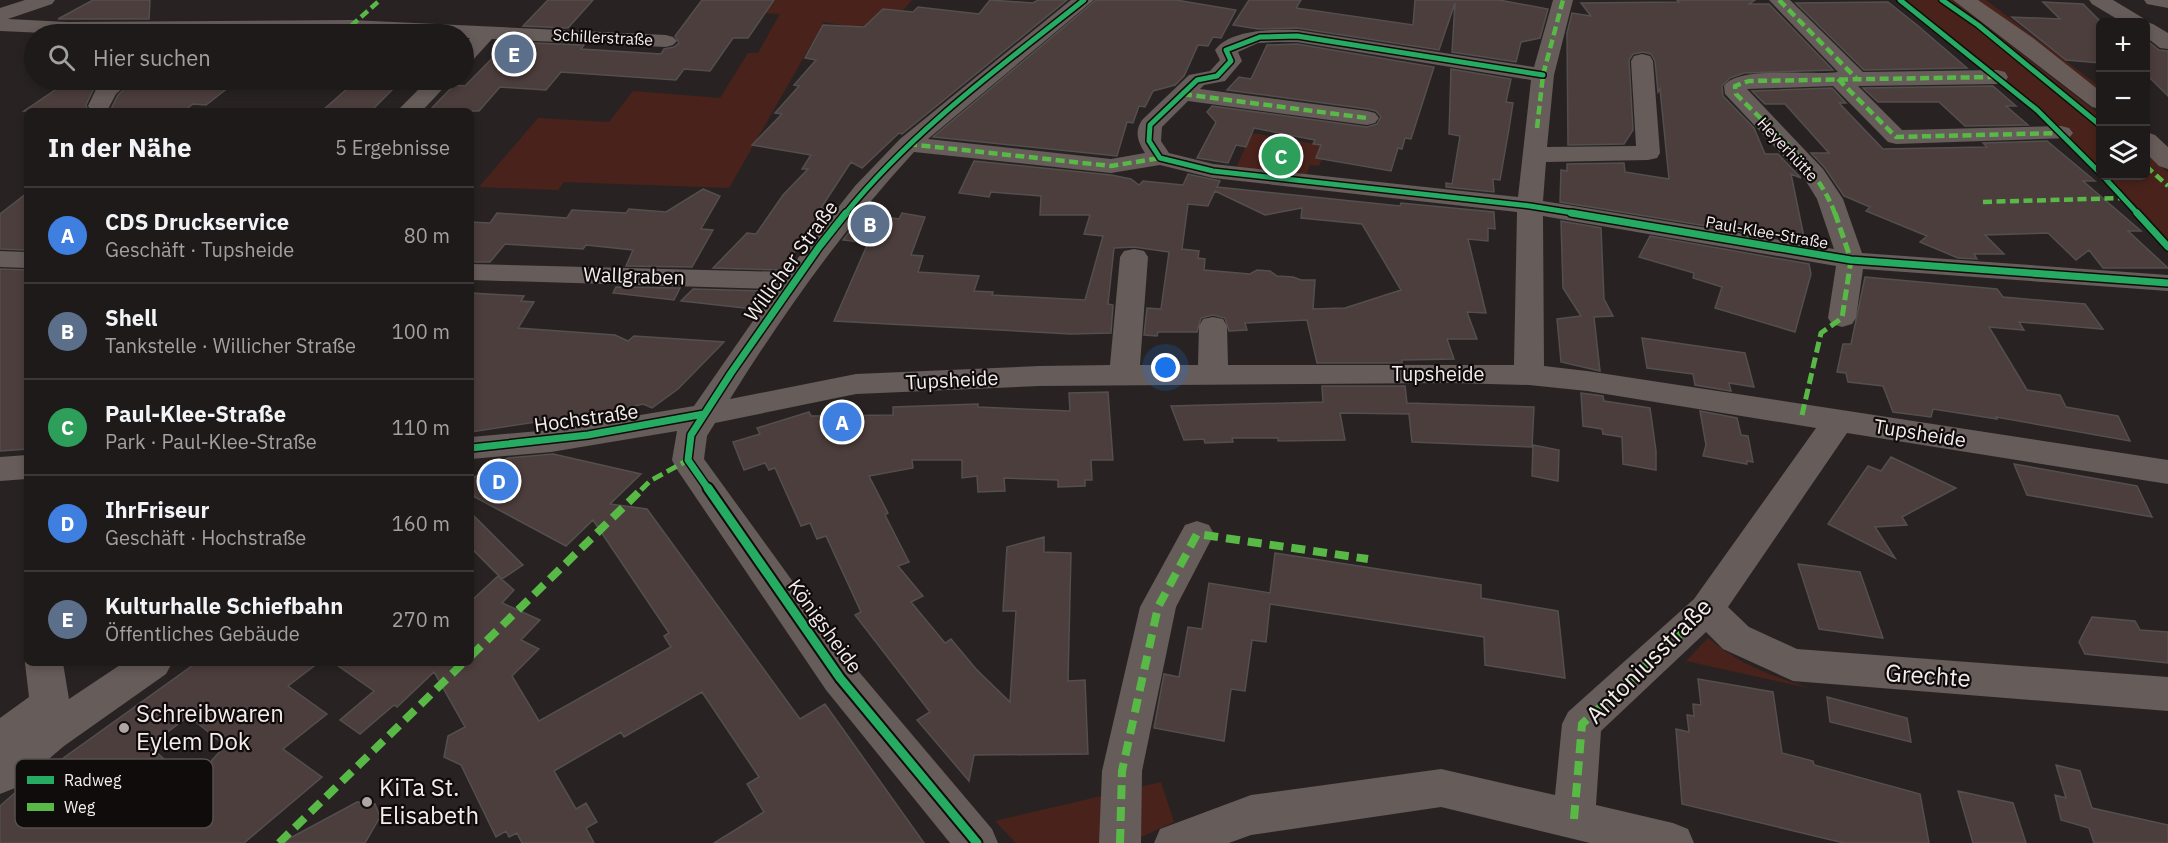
<!DOCTYPE html>
<html lang="de">
<meta charset="utf-8">
<style>
body{margin:0;font-family:"IBM Plex Sans",sans-serif;background:#2b2727;color:#f1f3f6}
.controls{position:absolute;right:18px;top:18px;display:grid;overflow:hidden;border-radius:9px;box-shadow:0 3px 9px #0003}
.controls button{width:54px;height:54px;display:grid;place-items:center;padding:0;border:0;border-bottom:2px solid #3c3839;background:#1e1a1a;color:#f1f3f6;font:30px sans-serif}
.you{position:absolute;left:1166px;top:368px;width:21px;height:21px;margin:-15px;border:4px solid #fff;border-radius:50%;background:#1a73e8;box-shadow:0 0 0 9px #1a73e833}
.badge{display:grid;place-items:center;width:39px;height:39px;border-radius:50%;background:#8c9099;color:#fff;font-size:20px;font-weight:700}
.pin{position:absolute;translate:-50% -50%;border:3px solid #fff;box-shadow:0 2px 6px #0006}
.list{margin:0;padding:0;list-style:none}
h2{display:flex;justify-content:space-between;align-items:center;height:78px;margin:0;padding:0 24px;font-size:26px}
h2 small{font-size:20px;font-weight:400;color:#a1a1a2}
.list li{display:grid;grid-template-columns:39px 1fr auto;gap:18px;align-items:center;box-sizing:border-box;height:96px;padding:0 24px;border-top:2px solid #3c3839}
.list b{display:block;font-size:22px;white-space:nowrap}
.list p{margin:0;font-size:20px;white-space:nowrap;color:#a1a1a2}
.list em{font-size:20px;font-style:normal;color:#a1a1a2}
.icon{flex:none;width:33px;height:33px;fill:none;stroke:currentColor;stroke-width:2;stroke-linecap:round;stroke-linejoin:round}
.map{position:relative;flex:none;width:2168px;height:843px;overflow:hidden}
.search{position:absolute;background:#1e1a1a;box-shadow:0 3px 9px #0003;left:24px;top:24px;width:450px;height:66px;display:flex;align-items:center;gap:15px;box-sizing:border-box;padding:0 21px;border-radius:33px;color:#a1a1a2;font-size:22px}
.panel{position:absolute;background:#1e1a1a;box-shadow:0 3px 9px #0003;left:24px;top:108px;width:450px;height:558px;border-radius:9px}
.map>svg:first-child{display:block}
.green{fill:#49231b}
.building{fill:#4c3e3c;stroke:#534f4e;stroke-width:1.5;fill-rule:evenodd}
.lines{fill:none;stroke-linecap:round;stroke-linejoin:round}
.minor{fill:#665c5a;fill-rule:evenodd}
.major{fill:#685c59;fill-rule:evenodd}
.quiet-far2{stroke:#58b947;stroke-width:4.5;stroke-dasharray:9 4.5;stroke-linecap:butt}
.quiet-far1{stroke:#58b947;stroke-width:5;stroke-dasharray:11 5;stroke-linecap:butt}
.quiet{stroke:#58b947;stroke-width:8;stroke-dasharray:14 8;stroke-linecap:butt}
.cycleway-far2-casing{stroke:#100c0b;stroke-width:8}
.cycleway-far1-casing{stroke:#100c0b;stroke-width:10}
.cycleway-casing{stroke:#100c0b;stroke-width:13}
.cycleway-far2{stroke:#26ab63;stroke-width:5}
.cycleway-far1{stroke:#26ab63;stroke-width:7}
.cycleway{stroke:#26ab63;stroke-width:9}
.poi-dot{fill:#ada6a5;stroke:#100c0b;stroke-width:2}
.labels{text-anchor:middle;stroke-width:4.5;stroke-linejoin:round;paint-order:stroke}
.far-street-label{font-size:16px;fill:#f4edec;stroke:#100c0b}
.street-label{font-size:20px;fill:#f4edec;stroke:#100c0b}
.near-street-label{font-size:24px;fill:#f4edec;stroke:#100c0b}
.near-poi-label{font-size:24px;fill:#f4edec;stroke:#100c0b;text-anchor:start}
.key{fill:#100c0b;stroke:#54504e;stroke-width:1.5}
.key-label{font-size:16px;fill:#f4edec}
</style>
<div class="map">
<svg width="2168" height="843" viewBox="0 0 2168 843">
<rect width="100%" height="100%" fill="#282322"/>
<path class="green" d="M703 0H912L884 32 824 22 729 188 564 182 558 190 479 187 538 118 609 122 633 91 720 98 748 53H758L780 14 696 9Z
M1904 0H1953L2100 115V169L2042 110 1974 54Z
M1974 0H1986L2100 87V92Z
M1252 133 1327 146 1319 166 1310 165 1306 175 1236 168Z
M2146 153 2168 173V239L2107 176H2146Z
M1708 638C1740 665 1770 675 1809 688L1686 661Z
M1161 782 1174 822 1128 843H1016L995 821Z"/>
<path class="building" d="M93 0H150L149 19H58Z
M548 0H593L568 28 523 26Z
M702 0H774L748 38H733L710 71 684 69 676 80 561 72 546 90 500 87 479 111H429L454 85 465 86 508 42 584 45 581 49 661 54 664 49 674 47 679 43 675 36Z
M990 0 1033 3 1038 0H1067L902 134 899 133 862 168 851 162 821 208 833 210 813 235 807 234 782 270 713 268 747 233 756 234 783 195 808 169H802L811 155 752 145 782 114 775 113 799 86 794 85 816 60 805 58 823 25 864 27 883 9 913 12 918 7 979 14Z
M1096 0H1176L1236 10 1221 38 1213 37 1208 46 1198 45 1184 76 1175 85 1153 91 1145 107 1139 106 1133 123 1127 122 1117 156 933 137Z
M1249 0H1301L1296 8 1413 25 1415 0H1499L1548 9 1540 38 1521 42 1516 62 1452 52 1455 3 1439 50 1297 28 1258 29 1233 25Z
M1677 0H1755L1749 4H1769L1833 70 1744 73 1730 78 1722 86 1723 96 1754 128 1765 154H1778L1801 178 1791 174 1805 242 1560 202 1561 170 1567 171V164L1624 163 1625 172 1669 179 1660 89 1658 92 1655 61 1651 54 1643 52 1633 54 1629 60 1633 130 1624 144 1568 145 1567 33 1572 13 1591 16 1581 3 1679 2Z
M1888 2 1917 25 1967 68 1864 70 1796 3Z
M2043 2 2083 4 2100 21V63L2066 60 2012 17 2060 19Z
M2145 39 2159 50 2168 51V96L2145 73Z
M1297 44 1434 67 1411 139 1405 138 1402 149 1398 148 1391 171 1316 158 1321 145 1313 144 1315 140 1254 128 1246 147 1236 145 1228 163 1197 158 1216 122 1207 112 1212 106 1367 127 1377 124 1381 117 1376 111 1368 109 1227 90 1239 77 1251 79 1267 45Z
M1451 69 1511 79 1506 102 1513 103 1509 129 1500 180 1493 179 1494 192 1446 187V183L1452 184 1460 136 1449 134Z
M70 80H103L96 84 86 105 88 111H24Z
M134 80H238L206 105 193 104 184 111H110L118 95Z
M357 80H402L371 111H322Z
M1993 86 2016 106H2006L2028 125 1965 126 1939 102H1878L1863 88Z
M1832 88 1846 103H1839L1883 149 1987 147 1983 143 2047 141 2095 181H2083L2141 231H2128L2168 268H2103L2089 250 2076 260 2048 233 1985 235 2004 254H1974L1977 259 1958 258 1920 242 1927 236 1866 211 1870 207 1844 196 1825 168 1811 153H1829L1785 104H1765L1752 91Z
M974 161 1111 175 1131 179 1139 185 1143 181 1183 185 1188 174 1220 181 1217 187 1400 206 1401 203 1494 212 1495 229 1488 228V241L1468 239 1486 313 1467 312 1477 339H1447L1454 359 1402 360V363H1317L1307 320 1245 323 1247 330 1229 331 1225 318 1213 315 1201 318 1197 332H1158L1157 336 1144 335 1147 308 1161 309 1169 252 1134 247 1114 248 1108 304 1113 305 1111 333 1071 334 834 321 868 243 843 240 863 214 899 219 902 213 925 217 911 255 923 256 918 272 979 276 974 291 993 292 992 295 1085 300 1103 236 1084 234 1090 215H1040L1041 196 991 192 989 197 959 193ZM1215 191 1265 215 1302 208 1301 218 1362 224 1401 290 1345 308 1313 309 1315 280H1301L1293 277 1277 276 1270 271 1257 270 1250 274 1204 270 1205 259 1198 258 1199 251 1182 249 1188 204 1208 206Z
M703 189 720 196 701 229 713 230 692 267 626 266 633 250 586 245 583 249 505 244 490 262H471V222L490 223 497 213 567 218 572 210 626 213 629 209 666 212Z
M27 193V250L0 249V214Z
M1561 221 1601 228 1604 299 1613 316 1594 317 1600 371 1561 362 1557 319 1581 316 1563 288Z
M1650 236 1809 264 1811 274 1795 332 1715 308 1722 287 1693 278 1694 273 1639 257Z
M0 269 27 270V449L0 451Z
M1865 277 1997 289 2003 297 2085 304 2103 329 2019 322 2024 330 1989 327 2027 390 2060 395 2066 407 2118 416 2130 441 1996 417 1997 419 1933 409 1931 417 1893 412 1883 386 1848 382 1846 373 1837 372 1843 344H1851Z
M616 287 680 288 674 300 613 293Z
M693 289 767 291 753 309 681 301Z
M471 293 524 296 521 301 534 302 518 328 615 335 628 341 634 336 724 342 678 389 652 408 643 404 622 409 471 432Z
M1642 338 1745 353 1754 387 1729 383 1731 391 1695 385 1693 374 1647 368Z
M1322 386H1405L1407 403 1534 407 1532 447 1412 442 1409 414 1340 413 1345 440 1278 441V438H1232L1233 442 1205 443 1204 439 1184 440 1171 406 1323 402Z
M1108 392 1113 460H1091L1092 480H1085V486L1058 487V480L1004 478 1005 491 978 492 977 476 962 478V460H912L913 468 869 476 888 513 885 515 909 562 898 566 923 596 911 602 945 643 951 639 976 669 1010 702 1016 611H1003L1007 547 1044 537V552L1071 553 1068 681 1085 680 1088 754 974 755 969 781 917 720 930 712 855 615 861 612 826 536 817 539 810 523 801 526 775 468 769 470 765 463 744 470 733 442 760 434 757 428 809 412 811 416 893 415V407L978 404V407L1070 411 1069 393Z
M1581 393 1603 396 1604 401 1650 408 1656 451V470L1623 464 1622 437 1603 434 1602 429 1583 426Z
M1700 411 1737 418 1741 435 1748 436 1753 462 1747 461V464L1703 456 1706 445Z
M1533 445 1559 450 1558 481 1532 476Z
M553 454 641 474 610 504 647 509 800 719 825 704 924 843H714L764 812 747 784 759 777 702 692 624 737 621 732 554 771 576 809 586 803 597 822 586 828 594 843H522L517 833 509 837 506 831 496 837 461 765 444 757 448 736 465 727 434 672 397 707 394 705 360 734 340 720 374 691 334 663H471V601L498 576 514 590 502 603 540 620 521 640 539 649 512 676 539 721 671 647 664 636 669 633 593 520 566 546 471 495V479L508 458Z
M1891 457 1956 488 1902 517 1907 525 1875 527 1895 558 1828 524 1868 466 1881 471Z
M2014 464 2137 486 2152 517 2027 495Z
M471 513 523 565 502 579 471 548Z
M1275 553 1481 585V598L1558 611 1565 678 1485 665 1484 637 1270 604 1266 642 1252 640 1245 691 1231 689 1224 741 1154 728 1164 674 1179 677 1188 627 1202 629 1209 583 1270 593Z
M1798 564 1860 572 1883 638 1819 629Z
M2092 617 2135 621 2140 630 2168 632V663L2085 654 2079 642Z
M196 663H318L288 686 327 714 283 749 322 777 244 843H0V806L16 792ZM189 716 225 746 212 760 206 795 149 746Z
M1698 679 1773 692 1782 753 1813 761 1814 765 1920 794 1929 843H1844L1682 804 1676 729 1689 732 1687 715 1694 716 1693 704 1701 705Z
M1827 697 1907 718 1911 742 1830 722Z
M2056 765 2080 771 2092 808 2168 825V843H2094L2089 828 2061 820 2055 795 2066 798Z
M1958 791 2013 803 2026 843H1973Z
M357 802 375 804 380 817 365 843H281Z"/>
<g class="lines">
<path class="minor" d="M25 0H55L52 4 8 19 67 22 351 20 666 35 673 37 677 41 673 45 666 47 492 39 472 61 464 62V44L470 38H464V34L351 32 67 34 0 31V8Z
M1071 0H1094L928 139 1111 159 1145 153C1138 142 1134 132 1142 120L1189 75 1210 71 1220 60 1215 50C1230 29 1274 29 1297 30L1534 67 1553 0H1573L1554 75 1547 147 1636 146 1631 61 1634 56 1642 54 1650 56 1653 61 1660 153 1657 158 1648 160 1546 162 1543 201 1834 249 1817 199 1804 178 1725 94 1724 86C1738 65 1813 76 1838 72L1769 0H1790L1863 72 1997 70 2005 72 2008 77 2005 82 1997 84 1858 86 1902 130 2061 126 2069 128 2073 133 2069 138 1896 144 1888 142 1833 86 1747 89 1823 169 1843 199 1862 253 2168 275V291L1863 269 1856 318 1852 324 1842 327 1832 324 1828 318 1836 266 1543 216 1544 366 1587 371 2168 460V484L1847 433 1728 607 1749 627 1797 649 2168 677V711L1793 681 1723 649 1706 632 1601 731 1596 805 1673 823 1688 829 1694 843H1590L1441 807 1251 835 1229 843H1154L1160 829 1251 795 1441 769 1555 795 1562 724 1568 712 1694 599 1816 428 1587 391 1529 385 1452 383 1039 386 856 394 715 423 707 436 704 459 854 666 992 829 998 843H950L826 690 676 468 672 460 677 431 551 452 471 459V437L551 430 694 406 775 289 471 280V264L787 272 855 186 900 139ZM1277 42H1297L1531 80 1518 197 1213 164 1169 153 1161 141 1162 127 1188 101 1367 125 1375 123 1379 118 1375 113 1367 111 1200 89 1204 85 1225 81 1242 61 1238 52 1258 43ZM914 152 1111 173 1160 165 1213 178 1517 212 1514 365H1228L1227 326 1223 319 1213 317 1203 319 1199 326 1198 365H1140L1148 257 1144 251 1134 249 1124 251 1120 257 1110 365 1039 366 856 374 730 399C785 311 844 228 914 152Z
M2089 0H2113L2143 18 2146 22 2153 24 2168 33V49L2160 48 2146 37V22H2122L2092 4Z
M2144 0H2168V8L2147 4Z
M107 80H132L116 94 107 111H91L88 106 98 85Z
M428 80H451L422 111H397Z
M0 251 27 252V268L0 267Z
M27 455V479L0 481V457Z
M1197 521 1209 525 1214 534 1176 607 1142 771 1141 843H1099L1102 771 1140 607 1185 525Z
M27 659V663H63L69 699 123 663H172L166 674 64 746 15 788 0 794V718L29 697 25 663Z"/>
<path class="major" d="M1953 0H1978L2033 38 2100 91V109L2092 107Z
M2146 132 2155 135 2168 147V169L2159 166 2146 153Z"/>
<path class="quiet-far2" d="M1779 0 1856 78
M351 26 380 0
M1838 79 1896 137 2061 133
M1183 94 1367 118
M1537 128 1543 75 1563 0
M908 144 1111 166 1160 158
M2146 166 2168 186
M1983 202 2125 198
M1835 214C1819 167 1770 129 1736 94L1735 86 1749 81 1994 77"/>
<path class="quiet-far1" d="M1802 415 1821 333 1842 318 1851 260 1835 213
M641 490 650 481 688 460"/>
<path class="quiet" d="M471 656 643 488
M1574 819 1582 724 1707 609
M279 843 463 663
M1120 843 1122 771 1158 607 1197 534 1368 559"/>
<defs>
<path id="cycleway-far2" d="M1900 0 2037 110 2100 173
M1942 0 1978 25 2100 125
M1543 75 1297 36 1260 37 1226 50 1231 61 1217 76 1197 80 1150 125 1149 141 1160 158 1213 171 1530 206 1580 214
M2103 176 2138 214
M845 214C913 130 1000 67 1084 0"/>
<path id="cycleway-far1" d="M1571 213 1851 260 2168 283
M2137 213 2168 247
M471 448 588 435 704 414
M709 490 688 460 691 435 731 373 819 247 846 213"/>
<path id="cycleway" d="M708 488 840 678 977 843"/>
</defs>
<use href="#cycleway-far2" class="cycleway-far2-casing"/>
<use href="#cycleway-far1" class="cycleway-far1-casing"/>
<use href="#cycleway" class="cycleway-casing"/>
<use href="#cycleway-far2" class="cycleway-far2"/>
<use href="#cycleway-far1" class="cycleway-far1"/>
<use href="#cycleway" class="cycleway"/>
</g>
<g class="poi-dot">
<circle cx="124" cy="728" r="6"/>
<circle cx="367" cy="802" r="6"/>
</g>
<g class="labels">
<g class="far-street-label">
<text transform="translate(603 37) rotate(3)" y="6">Schillerstraße</text>
<text transform="translate(1788 149) rotate(47)" y="6">Heyerhütte</text>
<text transform="translate(1767 232) rotate(10)" y="6">Paul-Klee-Straße</text>
</g>
<g class="street-label">
<text transform="translate(791 261) rotate(-54)" y="7">Willicher Straße</text>
<text transform="translate(634 276) rotate(2)" y="7">Wallgraben</text>
<text x="1438" y="381">Tupsheide</text>
<text transform="translate(952 380) rotate(-3)" y="7">Tupsheide</text>
<text transform="translate(586 418) rotate(-8)" y="7">Hochstraße</text>
<text transform="translate(1920 433) rotate(9)" y="7">Tupsheide</text>
<text transform="translate(825 626) rotate(54)" y="7">Königsheide</text>
</g>
<g class="near-street-label">
<text transform="translate(1649 661) rotate(-45)" y="8">Antoniusstraße</text>
<text transform="translate(1928 676) rotate(4)" y="8">Grechte</text>
</g>
<g class="near-poi-label">
<text x="136" y="722">Schreibwaren<tspan x="136" dy="28">Eylem Dok</tspan></text>
<text x="379" y="796">KiTa St.<tspan x="379" dy="28">Elisabeth</tspan></text>
</g>
</g>
<rect x="15" y="759" width="198" height="69" rx="9" class="key"/>
<rect x="27" y="776" width="27" height="8" fill="#26ab63"/>
<rect x="27" y="803" width="27" height="8" fill="#58b947"/>
<g class="key-label">
<text x="64" y="786">Radweg</text>
<text x="64" y="813">Weg</text>
</g>
</svg>
<div class="controls">
<button>+</button>
<button>−</button>
<button><svg class="icon" aria-label="layers" viewBox="0 0 24 24"><path d="M12 4l9 5-9 5-9-5zM3 14l9 5 9-5"/></svg></button>
</div>
<div class="you"></div>
<div class="pin badge" style="left:842px;top:422px;background:#3f7fe0">A</div>
<div class="pin badge" style="left:870px;top:224px;background:#5c6f8a">B</div>
<div class="pin badge" style="left:1281px;top:156px;background:#2e9e5b">C</div>
<div class="pin badge" style="left:499px;top:481px;background:#3f7fe0">D</div>
<div class="pin badge" style="left:514px;top:54px;background:#5c6f8a">E</div>
<div class="search"><svg class="icon" aria-label="search" viewBox="0 0 24 24"><circle cx="10" cy="10" r="6"/><path d="M15 15l6 6"/></svg>Hier suchen</div>
<section class="panel">
<h2>In der Nähe<small>5 Ergebnisse</small></h2>
<ul class="list">
<li><span class="badge" style="background:#3f7fe0">A</span><div><b>CDS Druckservice</b><p>Geschäft · Tupsheide</p></div><em>80 m</em></li>
<li><span class="badge" style="background:#5c6f8a">B</span><div><b>Shell</b><p>Tankstelle · Willicher Straße</p></div><em>100 m</em></li>
<li><span class="badge" style="background:#2e9e5b">C</span><div><b>Paul-Klee-Straße</b><p>Park · Paul-Klee-Straße</p></div><em>110 m</em></li>
<li><span class="badge" style="background:#3f7fe0">D</span><div><b>IhrFriseur</b><p>Geschäft · Hochstraße</p></div><em>160 m</em></li>
<li><span class="badge" style="background:#5c6f8a">E</span><div><b>Kulturhalle Schiefbahn</b><p>Öffentliches Gebäude</p></div><em>270 m</em></li>
</ul>
</section>
</div>
